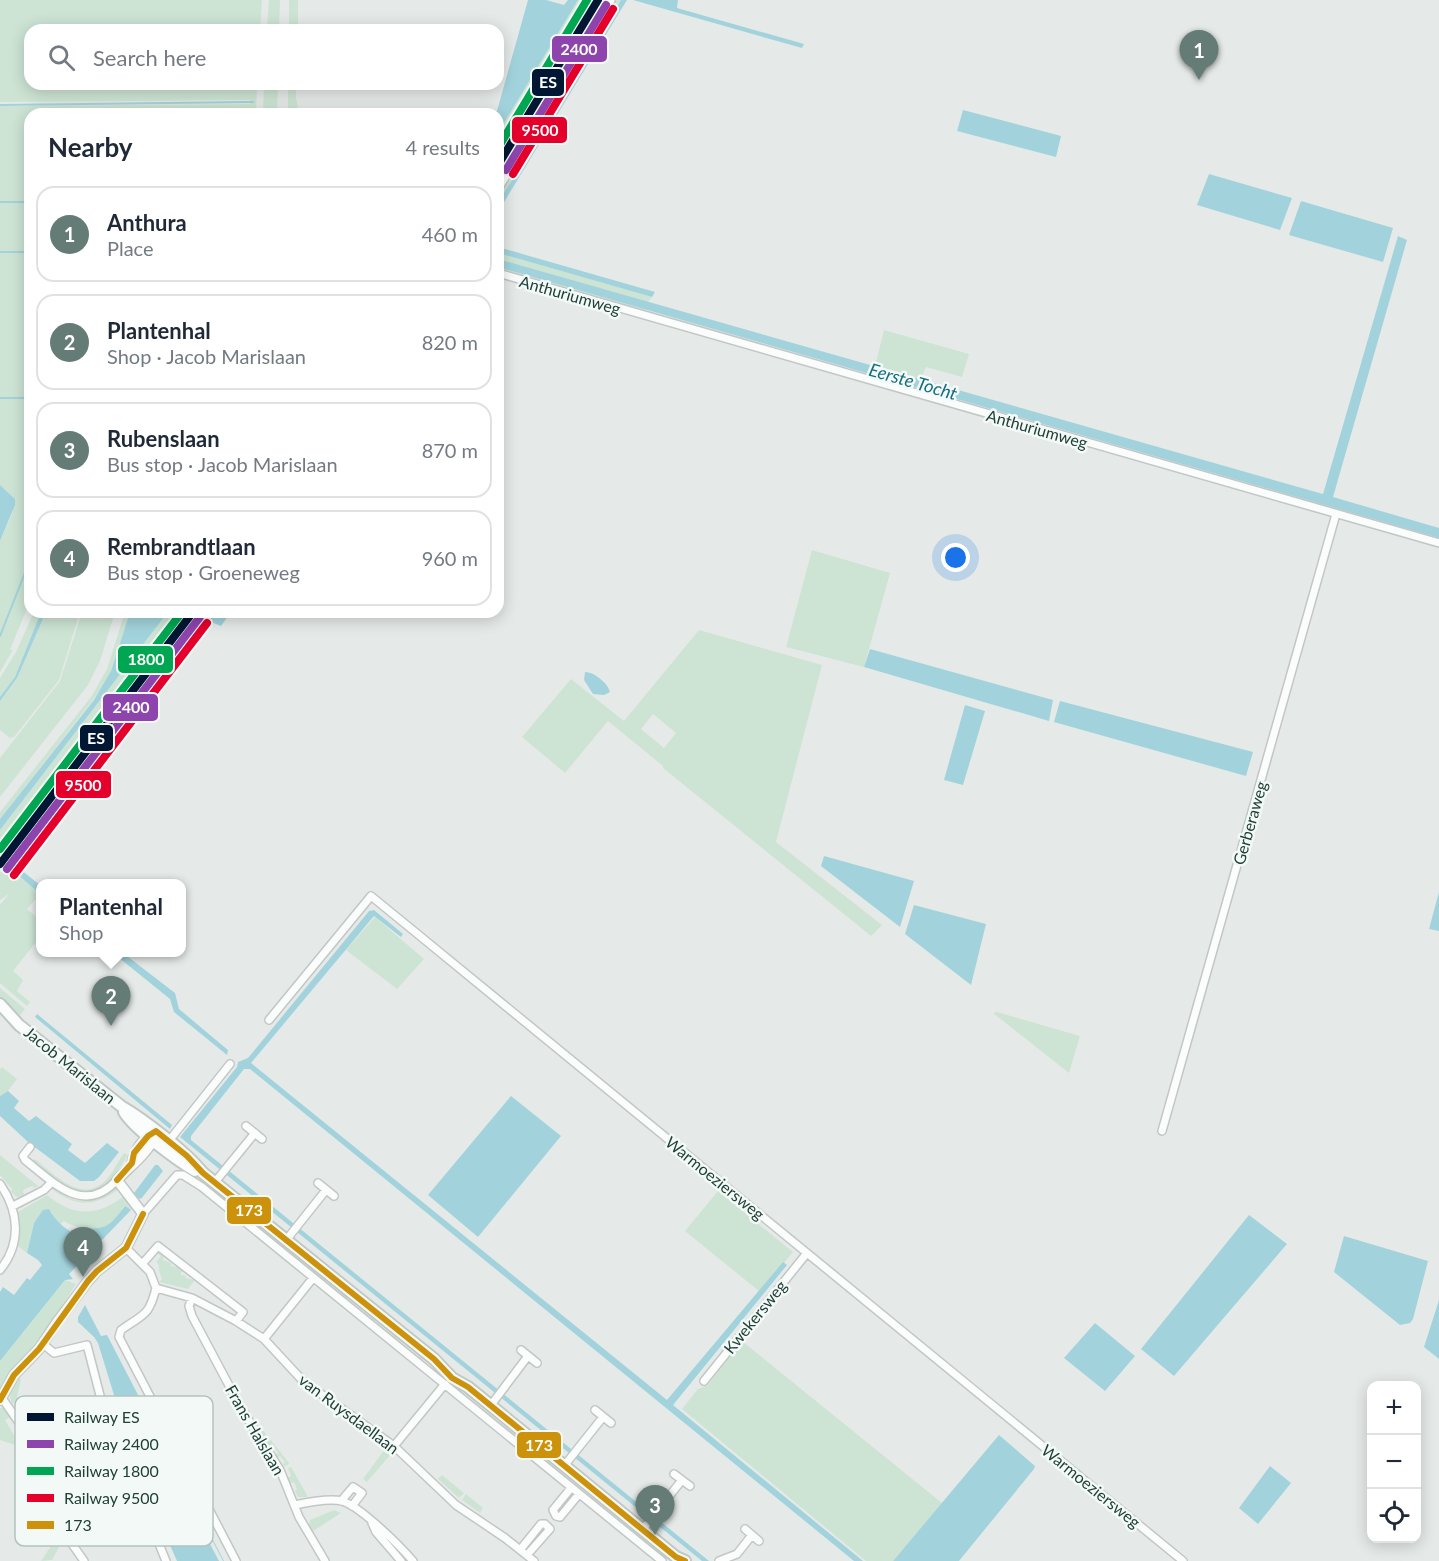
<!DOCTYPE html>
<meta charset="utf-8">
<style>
body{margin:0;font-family:Lato,sans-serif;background:#f6f6f7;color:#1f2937}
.controls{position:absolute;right:18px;bottom:18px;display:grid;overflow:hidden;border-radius:12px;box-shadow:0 3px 15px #0003}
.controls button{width:54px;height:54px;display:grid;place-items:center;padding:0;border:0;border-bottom:2px solid #e0e1e3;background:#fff;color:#1f2937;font:30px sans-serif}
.you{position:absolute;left:956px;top:558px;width:21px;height:21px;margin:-15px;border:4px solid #fff;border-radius:50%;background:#1a73e8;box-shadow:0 0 0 9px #1a73e833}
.badge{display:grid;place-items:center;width:39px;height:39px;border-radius:50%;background:#657c76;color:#fff;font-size:20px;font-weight:700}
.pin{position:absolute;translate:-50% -50px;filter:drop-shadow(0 2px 3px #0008)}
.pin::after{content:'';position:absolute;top:32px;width:21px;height:18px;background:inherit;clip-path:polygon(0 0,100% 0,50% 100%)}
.popup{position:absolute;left:36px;top:879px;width:150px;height:78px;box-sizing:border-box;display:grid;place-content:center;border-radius:12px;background:#fff;filter:drop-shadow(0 2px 4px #0005);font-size:20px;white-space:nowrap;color:#747a83}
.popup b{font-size:22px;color:#1f2937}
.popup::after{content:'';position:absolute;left:50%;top:100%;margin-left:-12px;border:12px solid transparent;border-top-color:#fff}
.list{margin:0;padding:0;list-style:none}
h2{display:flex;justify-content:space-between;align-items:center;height:78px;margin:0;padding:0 24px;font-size:26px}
h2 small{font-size:20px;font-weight:400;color:#747a83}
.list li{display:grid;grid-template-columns:39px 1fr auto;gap:18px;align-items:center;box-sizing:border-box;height:96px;margin:0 12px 12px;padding:0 12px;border:2px solid #e0e1e3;border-radius:18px}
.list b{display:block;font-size:22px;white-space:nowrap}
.list p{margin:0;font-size:20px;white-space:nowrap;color:#747a83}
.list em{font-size:20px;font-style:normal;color:#747a83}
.icon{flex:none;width:33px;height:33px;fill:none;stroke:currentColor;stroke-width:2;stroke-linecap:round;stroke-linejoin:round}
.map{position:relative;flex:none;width:1439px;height:1561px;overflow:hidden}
.search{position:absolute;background:#fff;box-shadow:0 3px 15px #0003;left:24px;top:24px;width:480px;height:66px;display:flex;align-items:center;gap:15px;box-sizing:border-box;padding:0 21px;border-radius:18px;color:#747a83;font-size:22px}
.panel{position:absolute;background:#fff;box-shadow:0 3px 15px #0003;left:24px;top:108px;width:480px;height:510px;border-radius:18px}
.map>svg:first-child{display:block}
.green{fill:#cde4d4;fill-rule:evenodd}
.water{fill:#a2d3dc}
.pier{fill:#e5eae8}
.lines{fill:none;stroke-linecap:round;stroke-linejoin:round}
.stream{stroke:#a2d3dc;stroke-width:2}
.minor-casing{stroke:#c2c7c5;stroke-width:10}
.tertiary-casing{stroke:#c2c7c5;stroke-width:12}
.secondary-casing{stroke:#c0c8c5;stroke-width:14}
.minor{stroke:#fbfcfc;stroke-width:7}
.tertiary{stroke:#fbfcfc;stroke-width:9}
.secondary{stroke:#fbfcfc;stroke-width:10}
.bus-1-casing{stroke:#f3f9f6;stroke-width:10}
.bus-1{stroke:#cc920b;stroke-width:6}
.rail-1-casing{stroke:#f3f9f6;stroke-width:12}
.rail-2-casing{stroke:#f3f9f6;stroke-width:12}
.rail-3-casing{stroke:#f3f9f6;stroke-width:12}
.rail-4-casing{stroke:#f3f9f6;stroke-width:12}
.rail-1{stroke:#011633;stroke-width:8}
.rail-2{stroke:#8e44ad;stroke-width:8}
.rail-3{stroke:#00a651;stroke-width:8}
.rail-4{stroke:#e4002b;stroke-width:8}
.labels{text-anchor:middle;stroke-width:5;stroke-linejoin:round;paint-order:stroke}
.street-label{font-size:16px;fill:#204038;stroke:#f3f9f6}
.water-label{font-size:18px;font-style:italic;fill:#156d81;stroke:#f3f9f6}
.key{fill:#f3f9f6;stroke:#b4c2bd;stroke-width:1.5}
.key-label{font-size:16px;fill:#204038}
.line-badge{stroke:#f3f9f6;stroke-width:2}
.badge-label{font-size:16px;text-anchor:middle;font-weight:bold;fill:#fff}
</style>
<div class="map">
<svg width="1439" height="1561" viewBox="0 0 1439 1561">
<rect width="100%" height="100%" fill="#e5eae8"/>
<path class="green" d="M0 0H262L260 30H30V84H257L256 114H30V601L10 650H13L0 672V541L12 514 15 499 0 485V106L250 104V100L0 102Z
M269 0H280L279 30H267Z
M289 0H298V30H289Z
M578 0H621L545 128 498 202V133Z
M264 84H278L277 114H263Z
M288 84H296V97L299 114H288Z
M498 253 652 297 648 302 498 259Z
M498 267 644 309 643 311 498 270Z
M884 330 969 354 962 377 926 367 921 379 875 366Z
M812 550 890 573 864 667 786 647Z
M34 612H41L15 677 0 697V678L16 652Z
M46 612H80L59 680 14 737 10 738 0 730V701L17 678Z
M82 612H115L100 661 88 685 0 797V758L60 681Z
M125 612H130L111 671 100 691 0 819V812L91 697 107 669Z
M168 612H178L0 844V830Z
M201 612H225L220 618 212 614 209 615 127 724 19 863 16 873 40 894 27 909 40 920V937L13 971 23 980 17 991 30 1002 27 1006 0 983V905L9 894 0 900V873L113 729Z
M699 630 822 665 776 842 882 925 871 936 663 768V766L608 721 565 773 522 737 571 679 624 721ZM653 714 676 733 664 748 641 729Z
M375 917 424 959 397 989 346 950Z
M0 988 25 1009 20 1015H16L0 1001Z
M997 1012 1080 1036 1069 1073 993 1013Z
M2 1067 17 1079 8 1091 0 1096V1069Z
M124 1153 128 1155C122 1164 116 1175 109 1182 84 1209 53 1178 33 1162L35 1159C54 1174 81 1204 105 1181 113 1173 118 1161 124 1153Z
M0 1155 38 1186 34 1188 32 1186 23 1190 24 1196 17 1197 11 1192 12 1189 0 1175Z
M116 1186 119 1189C93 1208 76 1207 50 1188 57 1189 61 1194 67 1197 85 1205 102 1197 116 1186Z
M718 1191 793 1252 760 1292 685 1231Z
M47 1195C73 1217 98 1217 125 1195L133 1207 131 1210 124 1206C120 1212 115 1220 110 1225 99 1235 75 1228 64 1221L60 1224 49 1209 34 1223 27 1253 18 1246 20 1223 18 1212Z
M277 1237 431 1364 425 1359 420 1360 418 1354 397 1338H394L393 1335 377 1321 371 1320 370 1316 348 1298 343 1299 342 1291 327 1280 322 1281C310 1271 303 1255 288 1253L289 1249 276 1239Z
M158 1250 167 1256H164L163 1260 171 1263V1266L181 1268 186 1272H181V1275L186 1276 185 1278 195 1280 188 1289 159 1282 162 1279 159 1271V1265L156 1262 161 1256 155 1252Z
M65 1280 76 1284 40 1341 30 1353 14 1367 0 1391V1361Z
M742 1341 942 1503 893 1561H866L682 1409 698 1389 708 1385Z
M17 1378 21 1379 16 1402 12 1404 9 1394Z
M0 1408H5L12 1416 5 1420 21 1447 0 1440Z
M262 1429 289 1463 288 1465 284 1466 283 1464 285 1462 280 1456 275 1459 274 1456 278 1453 275 1448 271 1451V1446L261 1430Z
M385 1449 391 1454 367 1482 363 1479Z
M291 1467 307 1495V1497H298L295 1491 297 1489 294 1482 289 1484 287 1478 291 1476 288 1468Z
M442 1475 464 1493 459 1498 438 1479Z
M466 1494 483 1508 480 1513 462 1500Z
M334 1510 341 1513 313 1531 309 1526 310 1520Z
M56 1533 59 1547 52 1560 41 1561 53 1543Z"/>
<path class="water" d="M528 0H546L564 5 568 0H578L498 133V114H479L481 108 497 111Z
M621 0H627L498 212V202L545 128Z
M633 0H678L677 8 804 44 802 48Z
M963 110 1061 136 1056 157 957 131Z
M1209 174 1292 198 1280 230 1197 205Z
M1301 201 1393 228 1383 262 1289 235Z
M1398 236 1407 240 1333 497 1439 528V538L498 267V259L1323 494Z
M498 247 655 292 652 297 498 253Z
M0 485 15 499V505L0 541Z
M41 612H46L17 678 0 701V697L15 677Z
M130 612H168L0 830V819L94 700 111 671Z
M225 612H231L221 626 211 622 117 748 21 870 40 885V894L16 873 19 863 127 724 209 615 212 614 220 618Z
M870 649 1053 700 1049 721 864 667Z
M585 672C594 672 608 683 610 692L604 695 593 694 584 680Z
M1060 701 1253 752 1246 776 1054 722Z
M965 705 985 711 963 785 944 780Z
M824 856 914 881 900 927 821 866Z
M1439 892V931L1429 929Z
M914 905 986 924 971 985 905 934Z
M374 910 403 934 401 937 374 916 251 1063 667 1400 783 1262 787 1265 673 1405 863 1561H854L250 1069H244L191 1136V1140L709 1561H702L180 1137 237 1067 238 1062 248 1058 369 911Z
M113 953H123L175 993 179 1009 228 1050 227 1055 174 1012 170 999Z
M37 1014 172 1125 170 1129 35 1017Z
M8 1091 19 1101 14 1108 29 1121 36 1116 72 1144 68 1150 85 1163 107 1143 119 1152 99 1177 94 1181H80L28 1142 0 1116V1096Z
M511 1096 561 1136 478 1237 428 1195Z
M155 1165H158L163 1171 141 1199 138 1198 134 1193Z
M125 1206 131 1210 69 1274 73 1279 65 1280 0 1361V1292L3 1287 14 1295 27 1278 30 1280 42 1265 38 1260 27 1253 34 1223 43 1210 49 1209C56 1221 66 1231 80 1236L81 1228C108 1230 109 1226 125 1206Z
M1249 1215 1287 1244 1174 1376 1141 1349Z
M1344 1236 1428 1261 1413 1319 1410 1323 1400 1325 1334 1272Z
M1439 1300V1359L1424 1347Z
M85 1305 101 1336 107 1335 224 1561H177L138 1473 98 1343 94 1337 78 1322V1317Z
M1095 1323 1135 1356 1105 1391 1064 1358Z
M999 1435 1035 1466 1034 1469 959 1561H893Z
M1270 1466 1291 1483 1258 1524 1239 1508Z"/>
<path class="pier" d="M171 1459 174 1464 172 1465 197 1513 201 1516 200 1517 223 1561H219L173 1474 167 1461Z"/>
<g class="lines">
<path class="stream" d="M0 105 253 102
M0 202H30
M0 252H30
M0 398H30
M0 636 30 560"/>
<defs>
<path id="minor" d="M498 189 584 50 611 0
M498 273 1439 543
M269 1020 371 896 409 927 1183 1561
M246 1126 262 1139
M1162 1131 1336 514
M168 1142 230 1064
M30 1147 23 1156 25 1160C54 1183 84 1216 117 1180
M215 1182 255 1133
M318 1183 334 1196
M0 1184C19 1211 22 1243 0 1270
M13 1206 44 1190 52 1182
M143 1214 177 1175H183L202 1187 662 1561
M287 1239 326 1190
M126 1248 150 1272 156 1288 192 1298 236 1321 264 1339 303 1381 394 1446 456 1505 505 1538 534 1561
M143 1263 158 1246 243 1312 236 1321
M156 1288C149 1317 143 1314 121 1330L119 1337 236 1561
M192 1298 189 1306 192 1316 241 1408 280 1470 299 1517 325 1561
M264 1339 313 1278
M43 1344 54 1353 87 1345 103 1407 166 1561
M521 1350 537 1363
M704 1381 807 1253
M2 1398 56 1476 65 1509 70 1541 84 1561
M491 1405 528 1356
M595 1410 611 1423
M394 1446 445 1384
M564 1466 603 1417
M674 1474 690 1486
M571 1488 553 1510 556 1516 560 1517 579 1494
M341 1501 353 1487 362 1493 352 1506
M295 1505C309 1502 329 1498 342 1501 360 1506 400 1546 413 1561
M372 1523 376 1532 401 1561
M643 1529 682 1480
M745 1529 759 1541
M520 1550 541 1524H545L550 1529 527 1555
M719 1561 737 1554 752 1535"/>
<path id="tertiary" d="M132 1163C135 1151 142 1140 152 1134
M0 1400 14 1375 39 1349 57 1322 88 1281 97 1271 126 1248 143 1214 117 1180C129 1167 150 1152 155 1135"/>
<path id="secondary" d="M0 1004 19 1025 121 1106C145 1120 186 1152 203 1173L434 1359 452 1378 468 1387 676 1557 685 1561
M124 1112C134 1129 177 1160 195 1171"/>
</defs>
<use href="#minor" class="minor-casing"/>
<use href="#tertiary" class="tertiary-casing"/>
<use href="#secondary" class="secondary-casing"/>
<use href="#minor" class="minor"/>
<use href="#tertiary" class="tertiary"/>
<use href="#secondary" class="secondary"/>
<defs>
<path id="bus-1" d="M117 1180 132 1163 134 1153 148 1136 156 1131 187 1156 203 1173 434 1359 452 1378 468 1387 676 1557 685 1561
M0 1400 14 1375 39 1349 88 1281 97 1271 126 1248 143 1214"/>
</defs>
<use href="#bus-1" class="bus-1-casing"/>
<use href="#bus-1" class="bus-1"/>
<defs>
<path id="rail-1" d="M498 165 598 0
M0 864 193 612"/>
<path id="rail-2" d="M506 170 606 5
M7 869 200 617"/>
<path id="rail-3" d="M498 148 587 0
M0 849 182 612"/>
<path id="rail-4" d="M513 174 613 9
M14 875 207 623"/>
</defs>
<use href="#rail-1" class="rail-1-casing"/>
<use href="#rail-2" class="rail-2-casing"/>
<use href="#rail-3" class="rail-3-casing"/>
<use href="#rail-4" class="rail-4-casing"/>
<use href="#rail-1" class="rail-1"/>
<use href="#rail-2" class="rail-2"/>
<use href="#rail-3" class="rail-3"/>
<use href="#rail-4" class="rail-4"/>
</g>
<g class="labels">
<g class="street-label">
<text transform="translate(570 295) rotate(16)" y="6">Anthuriumweg</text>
<text transform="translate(1037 429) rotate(16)" y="6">Anthuriumweg</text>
<text transform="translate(1250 823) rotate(-74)" y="6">Gerberaweg</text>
<text transform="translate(70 1065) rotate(39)" y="6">Jacob Marislaan</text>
<text transform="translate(715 1178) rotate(39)" y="6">Warmoeziersweg</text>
<text transform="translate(755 1317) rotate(-51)" y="6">Kwekersweg</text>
<text transform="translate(349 1414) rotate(37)" y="6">van Ruysdaellaan</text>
<text transform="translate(255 1430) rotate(60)" y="6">Frans Halslaan</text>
<text transform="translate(1091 1486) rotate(39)" y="6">Warmoeziersweg</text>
</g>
<g class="water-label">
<text transform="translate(913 382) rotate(16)" y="6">Eerste Tocht</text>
</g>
</g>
<rect x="15" y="1396" width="198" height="150" rx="9" class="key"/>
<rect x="27" y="1413" width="27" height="8" fill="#011633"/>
<rect x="27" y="1440" width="27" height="8" fill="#8e44ad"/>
<rect x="27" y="1467" width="27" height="8" fill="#00a651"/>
<rect x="27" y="1494" width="27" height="8" fill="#e4002b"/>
<rect x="27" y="1521" width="27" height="8" fill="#cc920b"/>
<g class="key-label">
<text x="64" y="1423">Railway ES</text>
<text x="64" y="1450">Railway 2400</text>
<text x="64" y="1477">Railway 1800</text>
<text x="64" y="1504">Railway 9500</text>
<text x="64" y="1531">173</text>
</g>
<g class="line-badge">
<rect x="551" y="35" width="57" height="28" rx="6" fill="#8e44ad"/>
<rect x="531" y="68" width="34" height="29" rx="6" fill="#011633"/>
<rect x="511" y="116" width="57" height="28" rx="6" fill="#e4002b"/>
<rect x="117" y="645" width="57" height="29" rx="6" fill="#00a651"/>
<rect x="102" y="693" width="57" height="29" rx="6" fill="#8e44ad"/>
<rect x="79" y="724" width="35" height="28" rx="6" fill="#011633"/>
<rect x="55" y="770" width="57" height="29" rx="6" fill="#e4002b"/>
<rect x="226" y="1196" width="46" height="29" rx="6" fill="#cc920b"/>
<rect x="516" y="1431" width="46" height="28" rx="6" fill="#cc920b"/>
</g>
<g class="badge-label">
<text x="579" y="55">2400</text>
<text x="548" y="88">ES</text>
<text x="540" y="136">9500</text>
<text x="146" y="665">1800</text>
<text x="131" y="713">2400</text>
<text x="96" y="744">ES</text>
<text x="83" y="791">9500</text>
<text x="249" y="1216">173</text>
<text x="539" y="1451">173</text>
</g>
</svg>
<div class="controls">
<button>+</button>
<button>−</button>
<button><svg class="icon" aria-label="locate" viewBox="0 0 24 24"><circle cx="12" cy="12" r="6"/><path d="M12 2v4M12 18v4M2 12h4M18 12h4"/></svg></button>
</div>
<div class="you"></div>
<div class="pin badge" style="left:1199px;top:80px">1</div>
<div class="pin badge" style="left:111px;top:1026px">2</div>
<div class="popup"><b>Plantenhal</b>Shop</div>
<div class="pin badge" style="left:655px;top:1535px">3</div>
<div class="pin badge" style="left:83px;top:1277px">4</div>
<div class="search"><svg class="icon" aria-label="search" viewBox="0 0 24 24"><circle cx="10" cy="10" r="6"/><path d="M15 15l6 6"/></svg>Search here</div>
<section class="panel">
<h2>Nearby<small>4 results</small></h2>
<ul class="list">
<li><span class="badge">1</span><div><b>Anthura</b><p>Place</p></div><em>460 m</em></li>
<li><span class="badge">2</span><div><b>Plantenhal</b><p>Shop · Jacob Marislaan</p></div><em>820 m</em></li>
<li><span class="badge">3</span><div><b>Rubenslaan</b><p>Bus stop · Jacob Marislaan</p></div><em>870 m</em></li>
<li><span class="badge">4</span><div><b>Rembrandtlaan</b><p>Bus stop · Groeneweg</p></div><em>960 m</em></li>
</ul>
</section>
</div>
